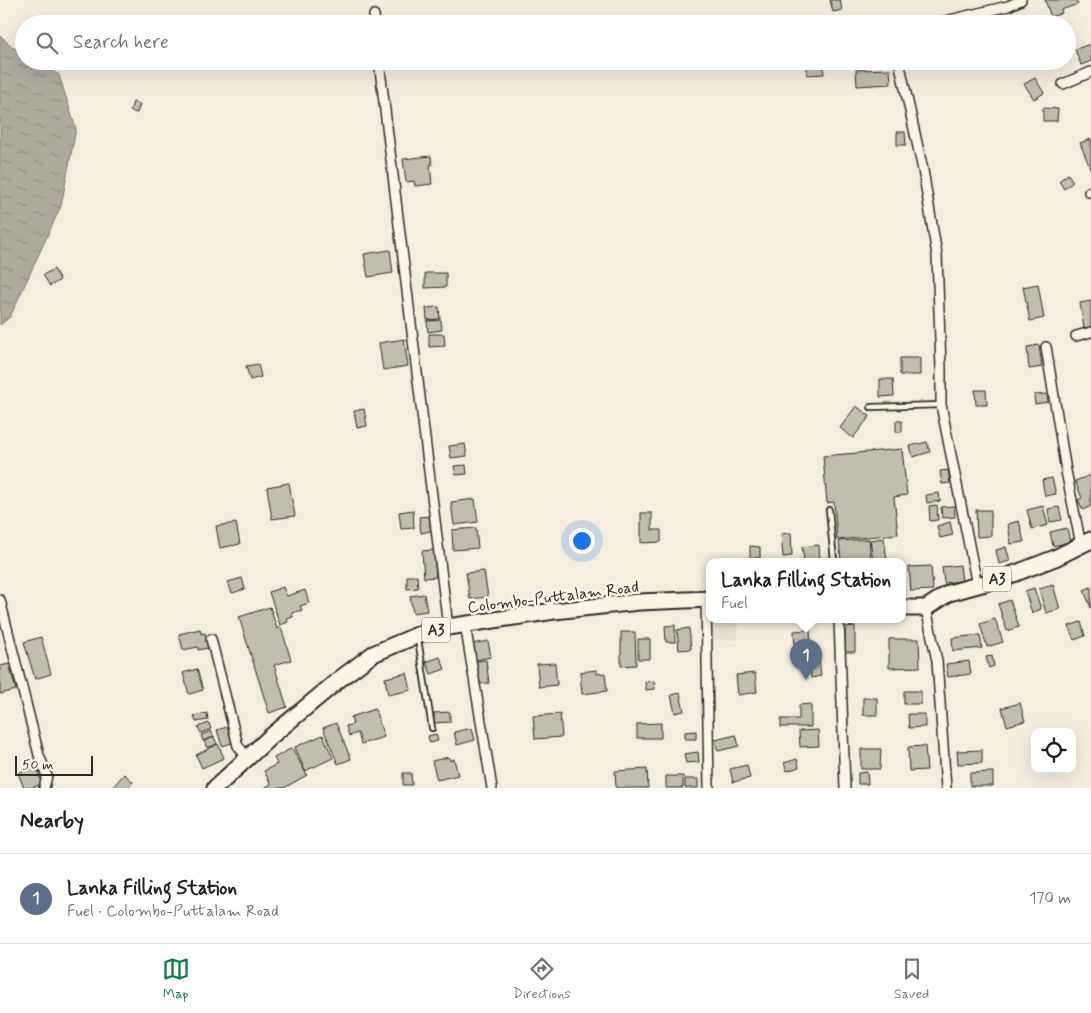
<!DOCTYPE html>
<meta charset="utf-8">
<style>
body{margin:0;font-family:Mynerve,sans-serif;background:#f6f6f6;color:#222}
.controls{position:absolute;right:15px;bottom:15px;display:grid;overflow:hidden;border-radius:10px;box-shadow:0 5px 20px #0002}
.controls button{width:45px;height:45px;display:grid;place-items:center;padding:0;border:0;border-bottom:1px solid #e0e0e0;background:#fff;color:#222;font:25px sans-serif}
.scale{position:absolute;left:15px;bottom:12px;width:78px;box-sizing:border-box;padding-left:5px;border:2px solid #2b2b2b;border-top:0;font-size:14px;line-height:18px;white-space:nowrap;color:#2b2b2b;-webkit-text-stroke:4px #fcf5e5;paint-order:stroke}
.you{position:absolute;left:581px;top:540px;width:18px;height:18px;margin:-12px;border:4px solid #fff;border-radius:50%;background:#1a73e8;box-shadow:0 0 0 8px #1a73e833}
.badge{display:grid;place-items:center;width:32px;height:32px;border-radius:50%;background:#0b8043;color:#fff;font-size:16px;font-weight:700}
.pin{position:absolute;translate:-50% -41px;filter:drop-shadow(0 1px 2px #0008)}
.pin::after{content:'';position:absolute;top:26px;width:18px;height:15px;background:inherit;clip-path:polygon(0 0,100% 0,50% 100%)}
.popup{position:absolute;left:706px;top:558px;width:200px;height:65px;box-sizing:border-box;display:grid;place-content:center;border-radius:10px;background:#fff;filter:drop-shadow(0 1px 4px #0005);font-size:16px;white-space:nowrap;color:#767676}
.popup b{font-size:19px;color:#222}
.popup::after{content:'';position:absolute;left:50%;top:100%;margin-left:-10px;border:10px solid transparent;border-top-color:#fff}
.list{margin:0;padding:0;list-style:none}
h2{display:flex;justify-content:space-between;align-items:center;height:65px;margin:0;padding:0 20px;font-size:21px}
h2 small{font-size:16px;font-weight:400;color:#767676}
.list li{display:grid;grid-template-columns:32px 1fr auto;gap:15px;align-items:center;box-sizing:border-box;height:90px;padding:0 20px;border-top:1px solid #e0e0e0}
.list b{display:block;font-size:19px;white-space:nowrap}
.list p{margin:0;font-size:16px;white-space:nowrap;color:#767676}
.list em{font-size:16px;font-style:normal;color:#767676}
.icon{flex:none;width:28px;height:28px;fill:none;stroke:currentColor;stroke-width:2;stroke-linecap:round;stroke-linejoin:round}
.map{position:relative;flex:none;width:1091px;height:788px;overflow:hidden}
.search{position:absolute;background:#fff;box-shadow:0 5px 20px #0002;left:15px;right:15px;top:15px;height:55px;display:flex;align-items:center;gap:12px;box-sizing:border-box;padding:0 18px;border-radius:28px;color:#767676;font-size:19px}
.sheet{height:155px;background:#fff}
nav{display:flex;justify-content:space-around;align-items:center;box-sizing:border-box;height:70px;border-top:1px solid #e0e0e0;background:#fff;font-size:14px;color:#767676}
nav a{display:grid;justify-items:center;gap:2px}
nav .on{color:#0b8043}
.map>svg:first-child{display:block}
.built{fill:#e5dfd0}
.water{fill:url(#water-ripples);stroke:#7a7771}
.building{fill:#c2bdb1;stroke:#2b2b2b}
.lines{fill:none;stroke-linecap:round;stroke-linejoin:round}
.service-casing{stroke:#2b2b2b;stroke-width:8}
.minor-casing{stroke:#2b2b2b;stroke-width:12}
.trunk-casing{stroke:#2b2b2b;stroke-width:19}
.service{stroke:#fcf5e5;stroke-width:4.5}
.minor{stroke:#fcf5e5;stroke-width:9}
.trunk{stroke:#fcf5e5;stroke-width:15}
.labels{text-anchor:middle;stroke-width:5;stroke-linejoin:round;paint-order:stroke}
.shield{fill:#fcf5e5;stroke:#6a6863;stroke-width:1}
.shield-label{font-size:15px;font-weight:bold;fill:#2b2b2b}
.street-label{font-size:16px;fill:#2b2b2b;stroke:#fcf5e5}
</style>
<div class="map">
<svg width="1091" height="788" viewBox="0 0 1091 788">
<defs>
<pattern id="water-ripples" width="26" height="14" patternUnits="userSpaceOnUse" patternTransform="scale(1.25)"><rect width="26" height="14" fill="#afaaa0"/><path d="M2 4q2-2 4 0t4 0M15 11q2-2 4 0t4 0" fill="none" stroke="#8f8b83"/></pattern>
</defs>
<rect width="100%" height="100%" fill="#f4edde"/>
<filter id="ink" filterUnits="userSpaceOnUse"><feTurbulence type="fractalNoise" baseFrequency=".02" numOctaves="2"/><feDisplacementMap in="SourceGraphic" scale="10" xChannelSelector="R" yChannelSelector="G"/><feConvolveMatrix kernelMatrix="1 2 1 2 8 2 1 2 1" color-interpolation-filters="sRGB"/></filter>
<g filter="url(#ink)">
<path class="built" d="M711 620H738V639L711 640Z"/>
<path class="water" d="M0 35 11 46 24 54V61H35L59 75 76 129 61 206 10 317 0 325Z"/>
<path class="building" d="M830 0H840L842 10 833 12Z
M1045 0H1076L1078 4 1061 10 1062 13 1051 17Z
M1091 44V61L1081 65 1075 49Z
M807 64H823L824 74 807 75Z
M890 69 891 84 857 86 856 70Z
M1035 78 1044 93 1034 99 1024 84Z
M133 102 140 104 137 113 130 111Z
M1043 108 1058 109 1057 121H1043Z
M897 132H905L906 145H897Z
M1091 139V170L1080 143Z
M431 156 432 165H430L432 184 415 186 414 181 406 182 403 159Z
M1068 174 1073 182 1064 189 1059 181Z
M390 250 393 273 368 277 364 254Z
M54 269 60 280 50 286 43 275Z
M425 273H446V287L425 288Z
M1038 284 1044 318 1030 321 1023 287Z
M1091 301V327L1084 328 1080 303Z
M439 307 440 319 427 320 426 308Z
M441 320 442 330 428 332 427 321Z
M429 334H444L445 346 429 347Z
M404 339 408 366 383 370 379 343Z
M1039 345 1042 367 1029 369 1027 347Z
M900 358H920V375H900Z
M258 364 261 377 250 380 246 366Z
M880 379H893L894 396 880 397Z
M975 390H986L987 405H976Z
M1047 394 1048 402 1035 404 1034 395Z
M856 406 870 416 853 438 840 428Z
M364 409 367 426 357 428 354 411Z
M896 421H902V432H896Z
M927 442 930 452 913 457 910 446Z
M465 444 467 456 451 458 449 446Z
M902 449 907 495 894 497 898 534 837 540 834 502 827 503 823 456Z
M466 465 467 474 456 475 454 466Z
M948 470 950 483 942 484 940 471Z
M1091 475V506L1083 510 1078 500 1082 498 1075 481Z
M1052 478 1056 494 1045 496 1042 480Z
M289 483 295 516 272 519 267 487Z
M939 493 940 501 927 503 926 495Z
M475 499 478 522 454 525 451 502Z
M937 505 938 520 930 521 929 506Z
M954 506 955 517 942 518 941 507Z
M1043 506 1048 525 1032 529 1027 510Z
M1059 507 1062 520 1050 522 1048 509Z
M413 510 414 528 401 529 399 512Z
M976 510H991V536L977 537Z
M641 513H652V530H661V542L641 543Z
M429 516 431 531 421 533 419 517Z
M1019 521 1024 542 1011 544 1008 524Z
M950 522 953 535 940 538 937 526Z
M236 523 240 544 220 548 216 526Z
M476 528 478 548 453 550 452 530Z
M1067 528 1070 542 1053 546 1050 532Z
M791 533 792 556 783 557 781 534Z
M884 538 887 561H873L870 540Z
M869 539 871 561H841L839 541Z
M819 545 820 561H804L802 547Z
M750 546 760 547V558H750Z
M1006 547 1010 561 999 564 996 550Z
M434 550 436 577 424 578 422 551Z
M960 565 962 581 944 583 942 567Z
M931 566 933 590 911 591 909 567Z
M484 571 488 597 470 599 466 573Z
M407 576H417L418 588 407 589Z
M242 578 245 589 232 593 228 582Z
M1053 585 1060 609 1046 613 1039 589Z
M283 587 287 596 305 590 309 603 300 606 302 610 292 613 293 617 287 619 288 622 280 625 269 592Z
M1091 587V608L1084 590Z
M1034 588 1041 609 1032 613 1025 591Z
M424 594 427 611 413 613 410 596Z
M1010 600 1019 627 1007 631 998 604Z
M270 607 277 629 281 627 291 660 274 665 287 707 269 713 239 617Z
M995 619 1003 642 987 647 980 624Z
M1081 622 1085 636 1074 640 1069 626Z
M675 625V642H666L665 626Z
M855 626V652H845V627Z
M689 628 691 649 679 650 677 630Z
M200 629 201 634 205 633 208 648 198 650V647L183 650 179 634Z
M810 630 811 647 795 648 794 631Z
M621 632H635L636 665 621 666Z
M980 635 982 648 953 651 952 638Z
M41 637 51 674 35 679 24 642Z
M638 639H650V659H638Z
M889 639H919L920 667 889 668Z
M488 641 491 657 476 660 472 644Z
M992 656 994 666 989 668 986 657Z
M440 657 445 669 431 674 426 662Z
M819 658 821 676 811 678 809 659Z
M486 660 489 683 480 684 476 661Z
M969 661 971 674 948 677 946 664Z
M555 663 557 685 539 687 537 664Z
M9 664 16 690 0 694V666Z
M197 669 203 690 189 694 183 673Z
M597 670V674L605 673 607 691 582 694 580 672Z
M407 673 411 690 388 695 385 678Z
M755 673 757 692 738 695 736 675Z
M654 681 655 689 646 690 645 682Z
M904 691H921V704H904Z
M680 693 684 711 675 713 671 695Z
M863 698H877V715H863Z
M1020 703 1025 721 1007 726 1002 708Z
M811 704V727H781V719H799V705Z
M375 709 384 737 361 744 358 733 349 736 346 726 353 724 351 717Z
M450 712V722L434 723V713Z
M207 713 208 720 196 722 194 716Z
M560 714 562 737 535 739 533 716Z
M908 714H925V727L909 728Z
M209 723 211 729 201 733 198 727Z
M336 723 351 759 338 764 323 728Z
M661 723V738H637V724Z
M230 726 235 742 222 746 217 730Z
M472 728 475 740 457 745 454 732Z
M818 730 819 746 800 747 799 731Z
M211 731 214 737 203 741 201 735Z
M696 731V739H685V732Z
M436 734 438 741 430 743 428 736Z
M323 735 333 758 305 771 295 747Z
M736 735 739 746 718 751 715 740Z
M214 737 217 744 207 748 204 741Z
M218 744 224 758 202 768 196 755Z
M925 746 927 770 909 771 908 747Z
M292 748 307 775 284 788H264L271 784 264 771 277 764 274 758Z
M861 749H881L880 769H861Z
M982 750V763L958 764 957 751Z
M698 752 699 762 686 763 684 754Z
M449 757 450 761 454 759 458 775 437 780 432 761Z
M797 759 799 767 787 771 784 763Z
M747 765 750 778 733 782 730 769Z
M36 766 42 784 31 788H24L18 773Z
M647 769 648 788H616L615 771Z
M867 772 868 784H858V773Z
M993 772V786H970V773Z
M403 773H411L412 785H403Z
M124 774 133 782 128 788H112Z
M666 776H683V788H666Z
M685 779H698V788H685Z"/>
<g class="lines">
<defs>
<path id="service" d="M871 407 941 405
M829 510 834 561
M418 639 432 728"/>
<path id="minor" d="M374 15 375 24
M933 24 1008 6 1021 0
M379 61 448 627
M899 61 923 170 937 255 941 368V405L977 585
M1063 84 1091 72
M1089 192 1091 191
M1076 336 1091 332
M1046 347 1066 471 1081 545
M706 599 709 788
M0 600 39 755 47 776 44 788
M926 608 937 661 946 788
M839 619 845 788
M465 624 492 788
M211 639 238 746 248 758"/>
<path id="trunk" d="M902 608H926L949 593 1003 578 1055 558 1091 540
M215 788 269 738 341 678 373 654 420 634 448 627 554 611 639 602 710 599"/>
</defs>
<use href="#service" class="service-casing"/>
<use href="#minor" class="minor-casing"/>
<use href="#trunk" class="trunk-casing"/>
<use href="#service" class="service"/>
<use href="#minor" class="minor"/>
<use href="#trunk" class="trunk"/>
</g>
</g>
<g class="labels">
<g class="shield">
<rect x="983" y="566.5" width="28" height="25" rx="4"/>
<rect x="422" y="617.5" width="28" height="25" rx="4"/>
</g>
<g class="shield-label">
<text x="997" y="584">A3</text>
<text x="436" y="635">A3</text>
</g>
<g class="street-label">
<text transform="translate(553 596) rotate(-7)" y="6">Colombo-Puttalam Road</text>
</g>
</g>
</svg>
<div class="controls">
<button><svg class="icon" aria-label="locate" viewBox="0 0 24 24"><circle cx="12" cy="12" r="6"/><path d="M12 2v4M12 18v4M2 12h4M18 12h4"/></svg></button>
</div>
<div class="scale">50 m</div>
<div class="you"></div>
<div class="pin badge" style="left:806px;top:680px;background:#5c6f8a">1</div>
<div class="popup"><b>Lanka Filling Station</b>Fuel</div>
<div class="search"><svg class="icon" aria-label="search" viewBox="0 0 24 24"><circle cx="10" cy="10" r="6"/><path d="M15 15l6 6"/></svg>Search here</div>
</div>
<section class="sheet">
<h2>Nearby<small></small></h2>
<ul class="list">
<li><span class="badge" style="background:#5c6f8a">1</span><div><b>Lanka Filling Station</b><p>Fuel · Colombo-Puttalam Road</p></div><em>170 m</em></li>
</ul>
</section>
<nav>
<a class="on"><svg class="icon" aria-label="map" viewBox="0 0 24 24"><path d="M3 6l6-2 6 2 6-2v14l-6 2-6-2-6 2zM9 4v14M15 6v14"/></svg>Map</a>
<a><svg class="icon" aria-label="directions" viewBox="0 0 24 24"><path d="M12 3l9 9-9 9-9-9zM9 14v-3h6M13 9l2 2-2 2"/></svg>Directions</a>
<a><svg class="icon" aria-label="saved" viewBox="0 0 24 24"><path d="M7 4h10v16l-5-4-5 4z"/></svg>Saved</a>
</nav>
